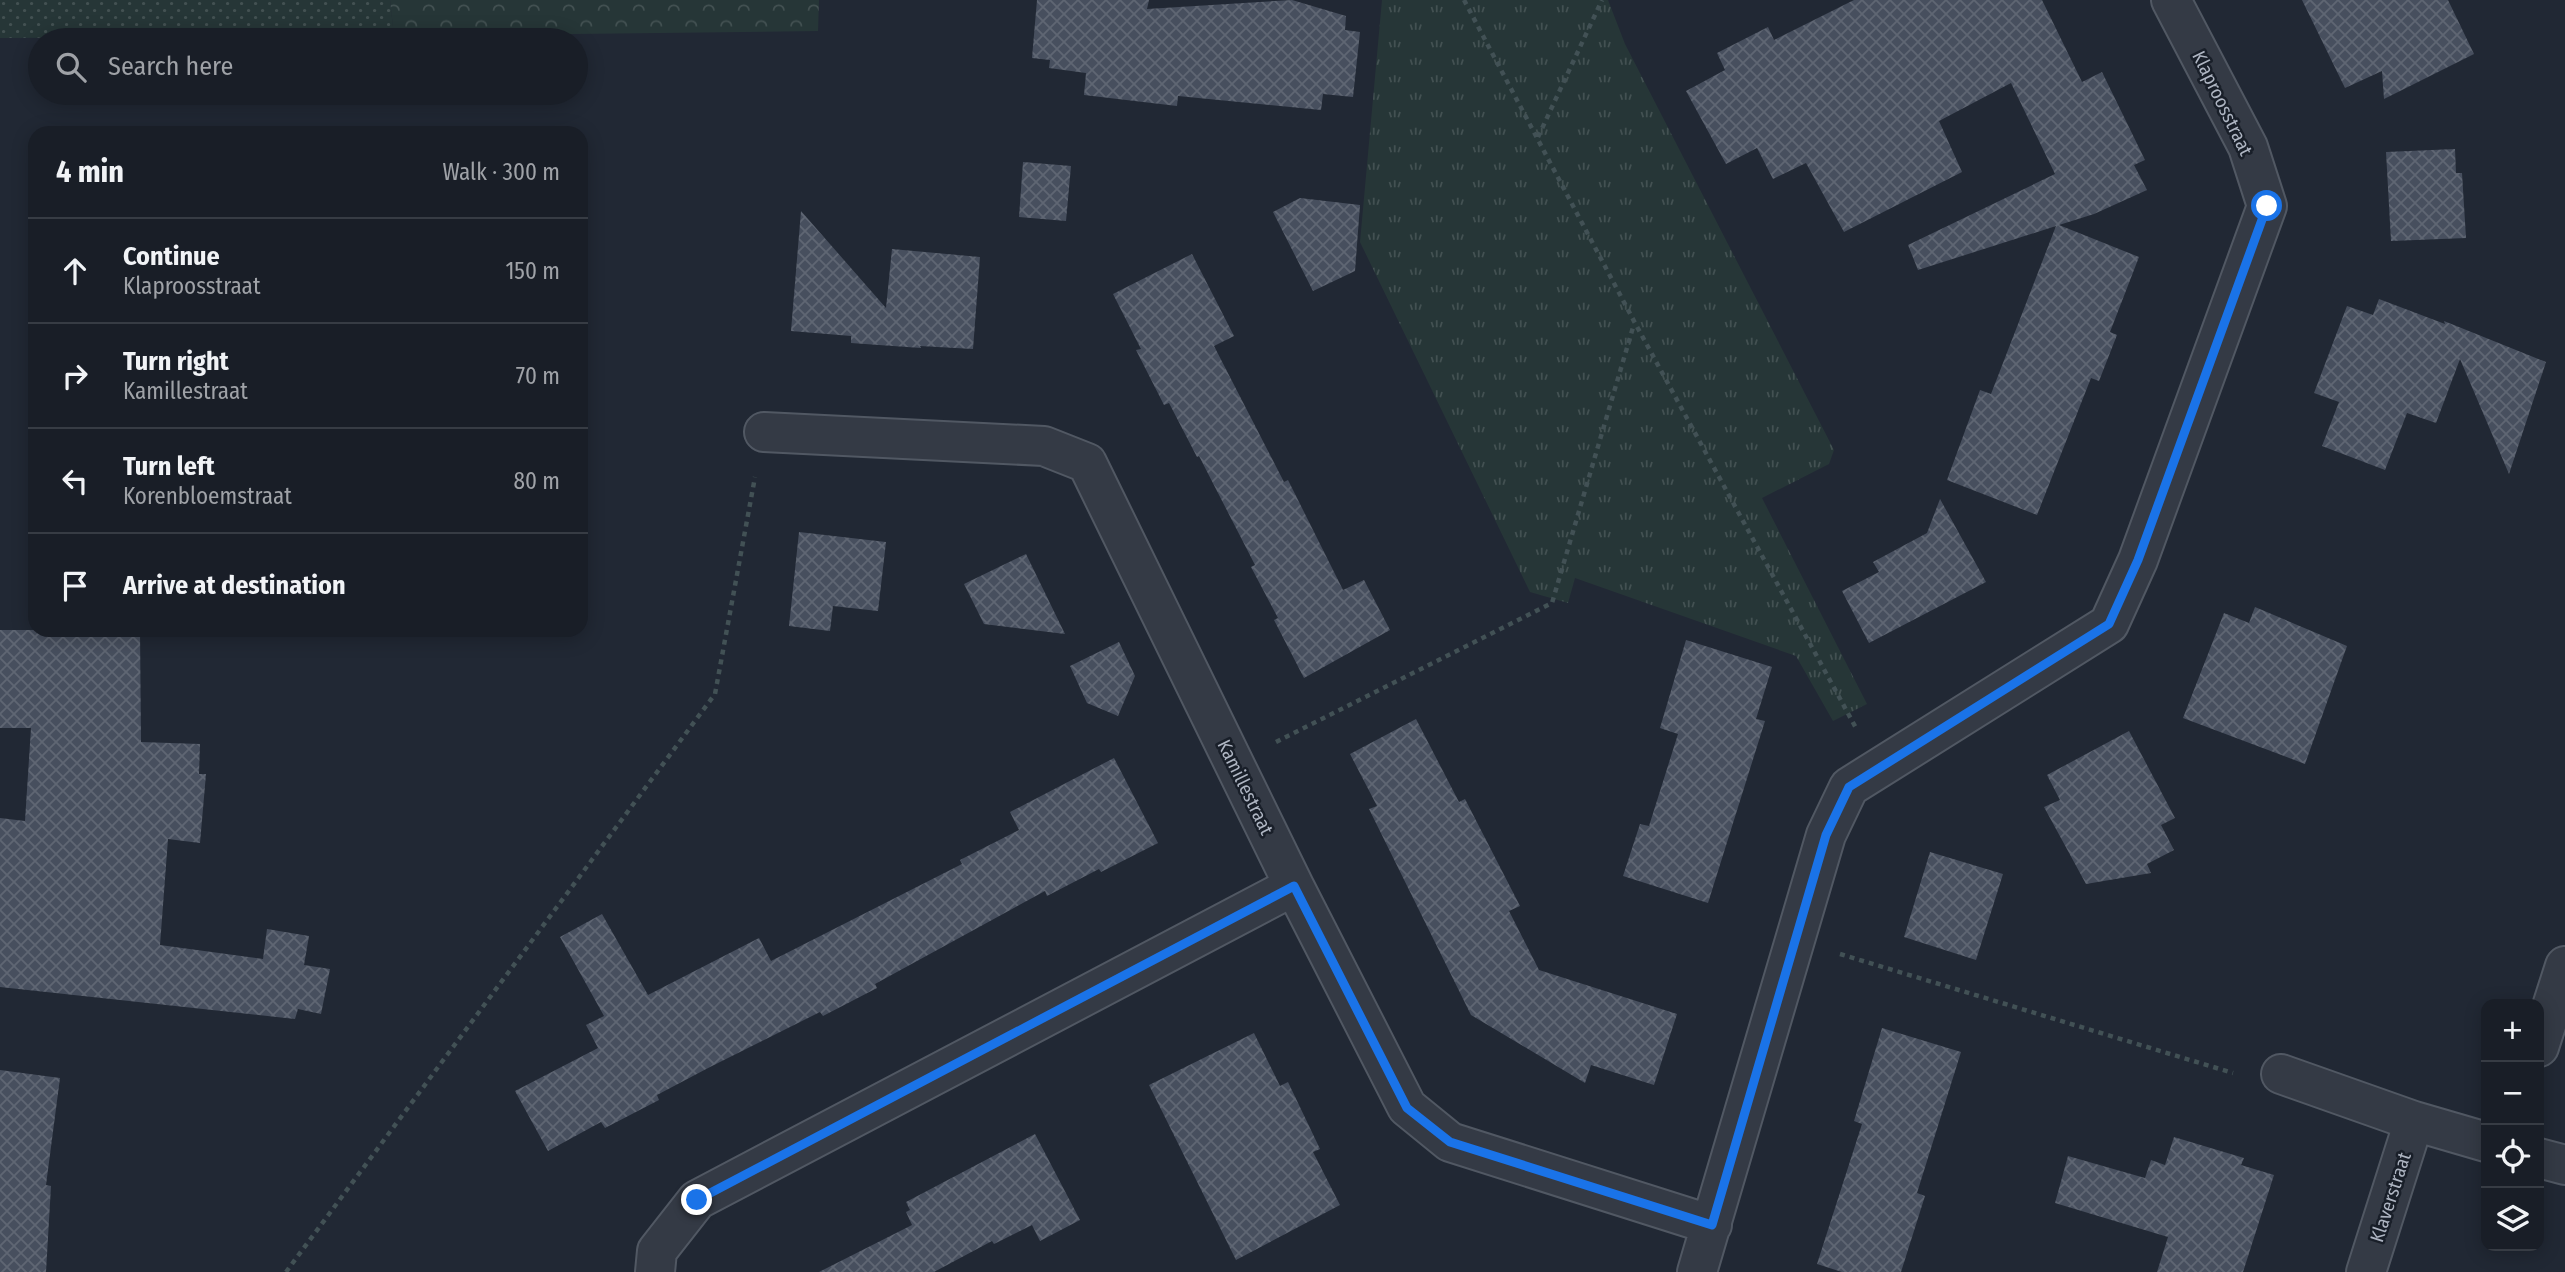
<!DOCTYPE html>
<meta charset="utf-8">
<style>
body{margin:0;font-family:"Fira Sans Condensed",sans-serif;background:#262b33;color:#f1f3f6}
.controls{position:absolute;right:21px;bottom:21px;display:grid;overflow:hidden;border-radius:14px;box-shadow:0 4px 18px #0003}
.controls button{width:63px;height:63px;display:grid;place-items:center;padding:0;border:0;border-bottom:2px solid #373c44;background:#191e27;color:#f1f3f6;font:35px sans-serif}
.stop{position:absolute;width:21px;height:21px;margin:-16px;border:5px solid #1a73e8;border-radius:50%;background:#fff}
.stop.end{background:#1a73e8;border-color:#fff;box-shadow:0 2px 7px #0008}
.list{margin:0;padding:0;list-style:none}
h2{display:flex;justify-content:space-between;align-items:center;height:91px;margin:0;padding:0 28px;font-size:30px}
h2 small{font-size:23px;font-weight:400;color:#9fa2a7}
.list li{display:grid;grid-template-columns:46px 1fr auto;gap:21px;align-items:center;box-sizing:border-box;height:105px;padding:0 28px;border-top:2px solid #373c44}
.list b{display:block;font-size:26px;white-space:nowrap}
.list p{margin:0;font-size:23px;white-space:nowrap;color:#9fa2a7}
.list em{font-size:23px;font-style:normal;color:#9fa2a7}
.icon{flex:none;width:38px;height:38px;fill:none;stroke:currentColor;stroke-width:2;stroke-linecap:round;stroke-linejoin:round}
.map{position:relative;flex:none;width:2565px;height:1272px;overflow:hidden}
.search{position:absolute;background:#191e27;box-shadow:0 4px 18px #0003;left:28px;top:28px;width:560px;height:77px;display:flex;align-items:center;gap:18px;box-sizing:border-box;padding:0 24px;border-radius:38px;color:#9fa2a7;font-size:26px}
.panel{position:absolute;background:#191e27;box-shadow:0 4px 18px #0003;left:28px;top:126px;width:560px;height:511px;border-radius:21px}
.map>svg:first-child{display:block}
.grass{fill:url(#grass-dots)}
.forest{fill:url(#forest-crowns)}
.park{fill:url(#park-tufts)}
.building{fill:url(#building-cross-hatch)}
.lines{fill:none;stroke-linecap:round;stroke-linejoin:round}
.street-casing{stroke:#515863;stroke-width:42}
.path{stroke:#425155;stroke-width:4.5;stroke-dasharray:5 5;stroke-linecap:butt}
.street{stroke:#343a45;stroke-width:38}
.route{stroke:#1a73e8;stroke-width:9}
.labels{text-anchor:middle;stroke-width:5;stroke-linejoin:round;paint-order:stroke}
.street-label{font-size:19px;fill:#aeb5c2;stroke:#191f29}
</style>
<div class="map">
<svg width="2565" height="1272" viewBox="0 0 2565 1272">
<defs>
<pattern id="grass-dots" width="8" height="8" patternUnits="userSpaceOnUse" patternTransform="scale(1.75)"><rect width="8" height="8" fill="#263637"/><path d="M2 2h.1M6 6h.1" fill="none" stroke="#435152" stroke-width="1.8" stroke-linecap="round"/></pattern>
<pattern id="forest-crowns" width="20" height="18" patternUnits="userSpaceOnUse" patternTransform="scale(1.75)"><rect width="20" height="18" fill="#263637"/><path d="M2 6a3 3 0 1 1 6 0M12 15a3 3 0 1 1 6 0" fill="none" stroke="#435152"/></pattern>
<pattern id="park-tufts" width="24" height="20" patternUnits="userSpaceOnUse" patternTransform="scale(1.75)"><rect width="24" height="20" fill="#263637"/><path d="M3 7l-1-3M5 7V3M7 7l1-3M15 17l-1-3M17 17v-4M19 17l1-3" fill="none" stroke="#435152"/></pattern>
<pattern id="building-cross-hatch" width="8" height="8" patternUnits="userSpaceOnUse" patternTransform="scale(1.75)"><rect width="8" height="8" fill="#474f5e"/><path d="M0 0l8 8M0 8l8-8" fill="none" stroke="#5f6673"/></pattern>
</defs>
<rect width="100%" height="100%" fill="#212834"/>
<path class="grass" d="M0 0H390L394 36 0 38Z"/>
<path class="forest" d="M390 0H819L818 31 394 36Z"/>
<path class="park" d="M1382 0H1608L1625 44 1834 450 1829 464 1762 498 1867 704 1833 721 1796 656 1575 578 1568 603 1530 592 1360 242Z"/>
<path class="building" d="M1037 0H1149L1147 9 1292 0 1346 16 1345 30 1360 32 1353 97 1323 94 1321 110 1178 96 1177 106 1084 95 1086 73 1049 68 1050 60 1032 58Z
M1854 0H2042L2082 82 2102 72 2145 160 2134 165 2147 190 2094 214 2059 225 2139 257 2110 332 2117 335 2099 381 2091 378 2037 515 1947 480 1980 390 1991 394 2056 226 1918 270 1908 245 2055 174 2011 83 1939 121 1962 172 1844 232 1806 163 1773 179 1757 148 1726 164 1686 91 1725 70 1717 53 1768 27 1774 40Z
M2302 0H2448L2474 54 2384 99 2382 71 2345 88Z
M2455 149 2456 173H2462L2466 238 2391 241 2386 152Z
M1023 162 1071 166 1066 221 1019 217Z
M1300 198 1360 205 1355 271 1313 291 1273 212Z
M801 211 886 308 892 249 980 257 973 349 920 346 921 348 851 343V336L791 331Z
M1192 254 1234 336 1214 346 1284 482 1288 480 1343 590 1364 580 1390 630 1304 678 1274 620 1278 618 1251 567 1255 565 1199 456 1197 457 1169 403 1164 405 1136 350 1141 349 1113 294Z
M2379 299 2445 324 2444 321 2546 362 2509 474 2460 359 2436 423 2407 413 2385 470 2322 446 2339 402 2314 393 2347 306 2373 315Z
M1940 499 1986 582 1869 643 1842 591 1879 572 1873 562 1927 533Z
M799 532 886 542 878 611 833 606 830 631 789 626Z
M1026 554 1065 634 984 624 964 584Z
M2255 607 2347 646 2305 764 2183 718 2224 613 2249 623Z
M0 630H140L141 742 200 744 199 774H206L200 843 168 839 160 945 263 959 267 929 309 936 304 965 330 969 321 1014 298 1009 295 1019 0 987V818L25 821 31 728H0Z
M1686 640 1772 667 1756 719 1765 721 1708 903 1623 876 1640 824 1649 826 1678 734 1660 728Z
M1119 642 1135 676 1118 716 1087 703 1070 666Z
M1416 719 1459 802 1465 799 1520 906 1509 911 1539 970 1677 1014 1654 1085 1591 1065 1585 1083 1471 1015 1369 809 1377 806 1350 754Z
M2129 731 2175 818 2161 825 2174 850 2147 864 2151 873 2086 884 2044 807 2060 800 2047 775Z
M1114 758 1158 843 1101 872 1099 869 1047 896 1045 891 875 984 877 988 823 1016 820 1012 710 1067 657 1095 659 1100 605 1128 601 1122 548 1151 515 1091 598 1048 586 1025 604 1016 560 937 602 914 648 995 759 938 771 961 962 864 960 860 1019 830 1010 812Z
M1930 852 2003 874 1976 960 1904 937Z
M1882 1028 1961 1052 1917 1193 1925 1196 1901 1272H1842L1817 1264 1862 1124 1854 1121Z
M1254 1033 1280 1086 1288 1082 1320 1149 1313 1152 1340 1205 1236 1260 1149 1085Z
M0 1070 60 1078 46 1185 51 1186 46 1272H0Z
M1035 1134 1080 1220 1040 1241 1032 1225 994 1244 992 1241 934 1272H819L912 1225 906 1212 910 1210 906 1202Z
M2174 1137 2244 1158 2241 1165 2274 1175 2243 1272H2157L2168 1237 2055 1203 2068 1156 2145 1178 2151 1160 2165 1165Z"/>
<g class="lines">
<defs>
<path id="street" d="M764 432 1044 446 1087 463 1294 886 1407 1107 1450 1142 1712 1225
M2539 1047 2565 966
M2281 1074 2414 1121 2486 1142
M2539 1158 2565 1165
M655 1272 657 1251 697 1200 1294 886
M1697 1272 1826 835 1849 787 2109 624 2138 560 2267 206 2248 147 2171 0
M2366 1272 2414 1121"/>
</defs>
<use href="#street" class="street-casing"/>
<path class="path" d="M1464 0 1635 323 1856 728
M1538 137 1602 0
M1276 742 1552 603 1634 324
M1840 954 2233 1073
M286 1272 715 694 755 477"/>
<use href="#street" class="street"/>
</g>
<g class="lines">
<path class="route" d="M697 1200 1294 886 1407 1108 1450 1142 1712 1225 1826 835 1849 787 2109 624 2138 560 2267 206"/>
</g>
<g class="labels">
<g class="street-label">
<text transform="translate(2223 103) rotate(64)" y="7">Klaproosstraat</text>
<text transform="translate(1246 787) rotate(64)" y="7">Kamillestraat</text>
<text transform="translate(2390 1197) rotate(-72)" y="7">Klaverstraat</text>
</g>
</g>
</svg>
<div class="controls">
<button>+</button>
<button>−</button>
<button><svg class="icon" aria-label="locate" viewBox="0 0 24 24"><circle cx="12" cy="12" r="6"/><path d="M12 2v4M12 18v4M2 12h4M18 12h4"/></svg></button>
<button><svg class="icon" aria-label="layers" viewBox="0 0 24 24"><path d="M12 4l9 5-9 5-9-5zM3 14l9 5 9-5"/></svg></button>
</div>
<div class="stop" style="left:2267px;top:206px"></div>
<div class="stop end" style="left:697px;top:1200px"></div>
<div class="search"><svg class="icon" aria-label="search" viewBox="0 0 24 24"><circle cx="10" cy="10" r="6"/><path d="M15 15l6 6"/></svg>Search here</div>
<section class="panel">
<h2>4 min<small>Walk · 300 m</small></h2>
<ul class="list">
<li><svg class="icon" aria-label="ahead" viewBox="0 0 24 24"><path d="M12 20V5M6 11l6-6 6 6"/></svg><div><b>Continue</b><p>Klaproosstraat</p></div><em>150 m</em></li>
<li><svg class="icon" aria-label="right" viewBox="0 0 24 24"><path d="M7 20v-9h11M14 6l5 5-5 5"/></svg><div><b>Turn right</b><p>Kamillestraat</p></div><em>70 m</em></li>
<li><svg class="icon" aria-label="left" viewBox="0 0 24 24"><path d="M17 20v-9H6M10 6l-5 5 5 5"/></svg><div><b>Turn left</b><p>Korenbloemstraat</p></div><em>80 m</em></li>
<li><svg class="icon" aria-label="arrive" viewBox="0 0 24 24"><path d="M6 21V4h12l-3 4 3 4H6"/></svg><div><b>Arrive at destination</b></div></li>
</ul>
</section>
</div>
